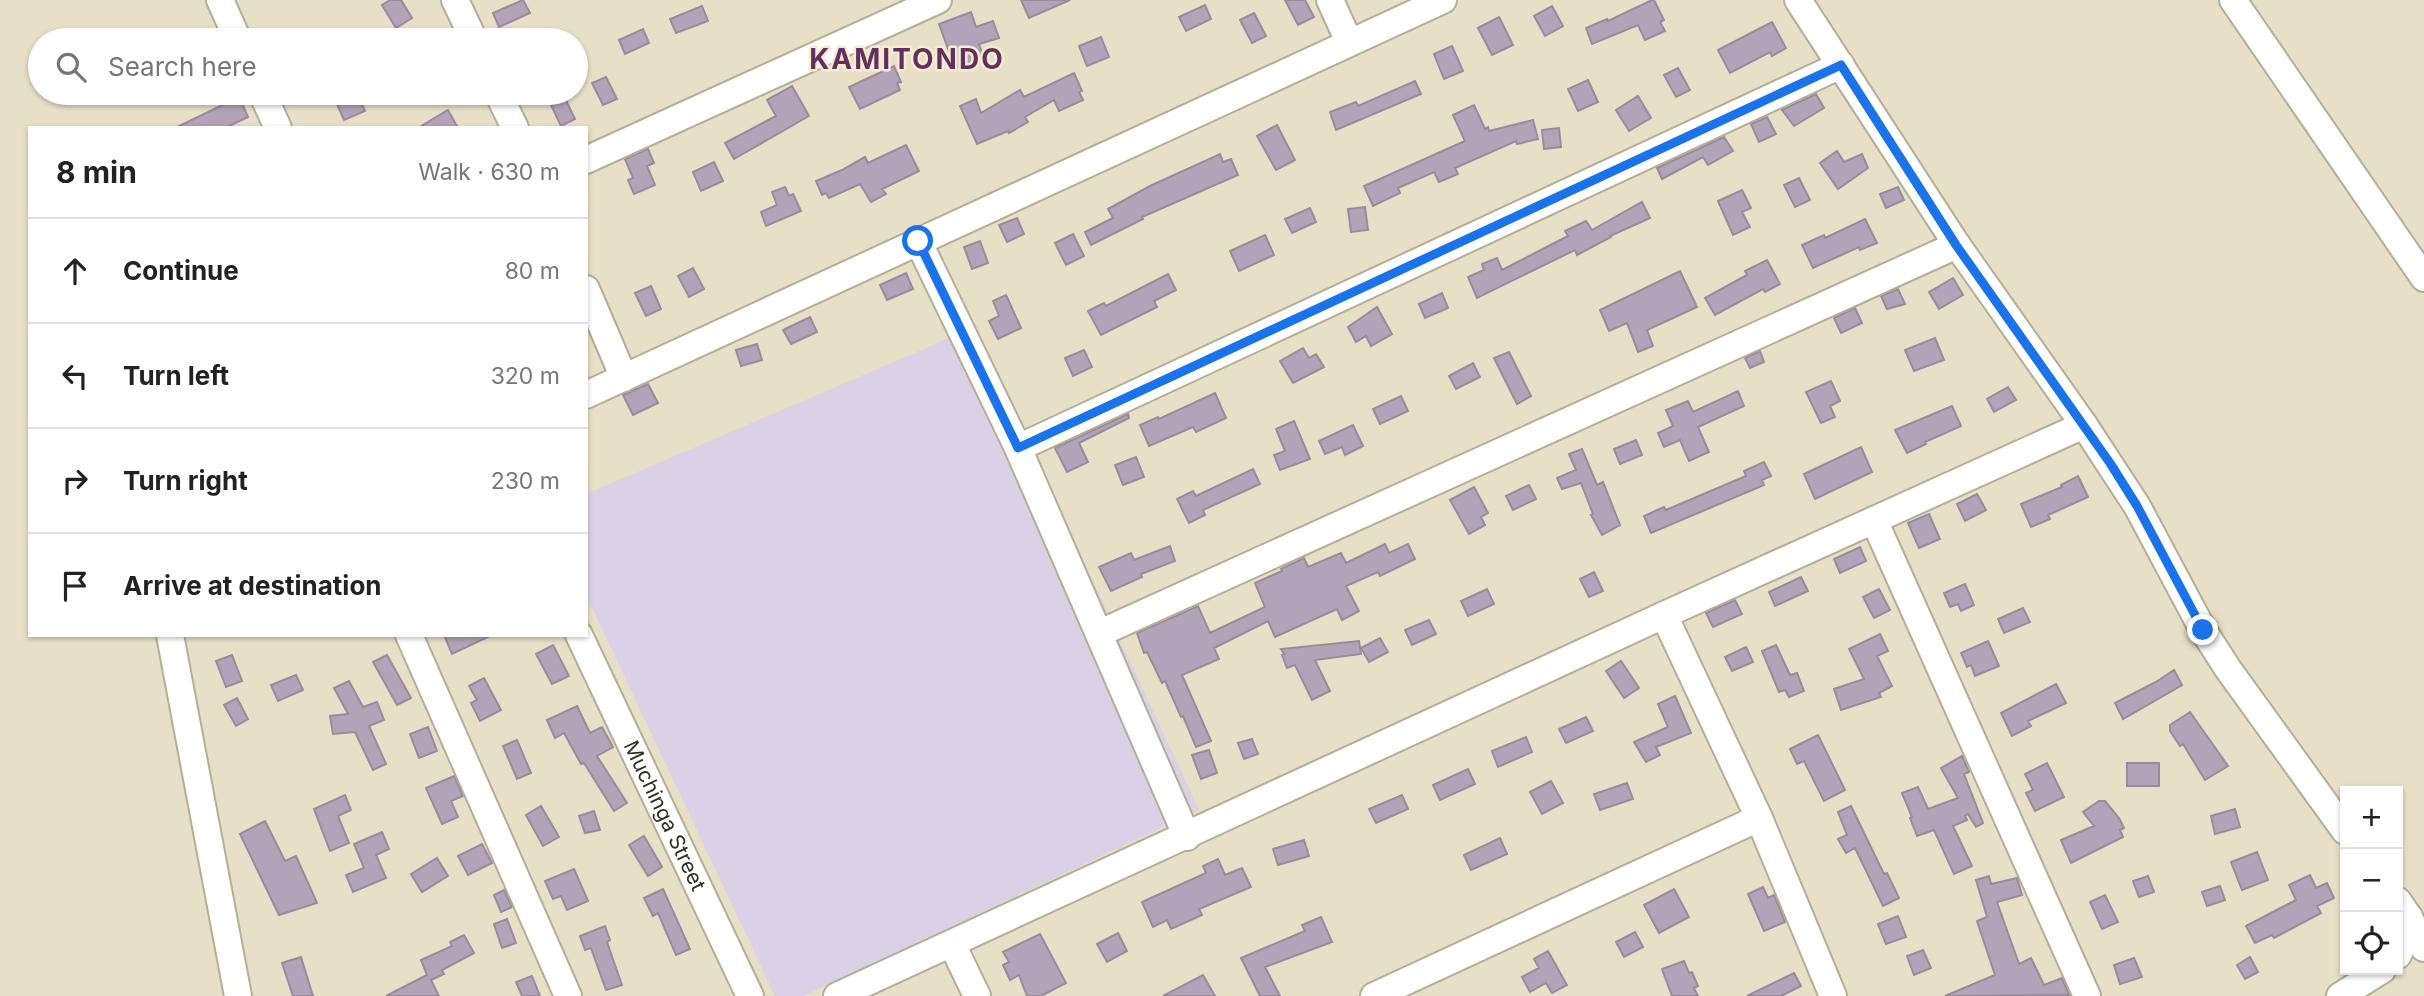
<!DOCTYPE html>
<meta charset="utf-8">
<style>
body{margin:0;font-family:Inter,sans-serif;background:#f6f6f6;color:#222}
.controls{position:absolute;right:21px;bottom:21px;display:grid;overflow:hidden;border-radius:0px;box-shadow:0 2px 5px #0004}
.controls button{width:63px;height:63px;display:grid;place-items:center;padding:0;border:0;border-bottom:2px solid #e0e0e0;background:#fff;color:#222;font:35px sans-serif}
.stop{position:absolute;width:21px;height:21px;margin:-16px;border:5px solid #1a73e8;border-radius:50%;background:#fff}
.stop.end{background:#1a73e8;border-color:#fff;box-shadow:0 2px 7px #0008}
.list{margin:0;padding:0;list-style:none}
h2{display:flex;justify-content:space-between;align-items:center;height:91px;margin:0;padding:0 28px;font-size:30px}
h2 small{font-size:23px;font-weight:400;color:#767676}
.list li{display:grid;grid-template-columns:46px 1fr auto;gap:21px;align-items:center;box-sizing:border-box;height:105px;padding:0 28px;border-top:2px solid #e0e0e0}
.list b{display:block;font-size:26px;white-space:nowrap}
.list em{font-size:23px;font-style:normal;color:#767676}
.icon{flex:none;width:38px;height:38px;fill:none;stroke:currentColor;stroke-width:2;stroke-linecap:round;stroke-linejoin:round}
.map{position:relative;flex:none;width:2424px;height:996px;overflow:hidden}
.search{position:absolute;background:#fff;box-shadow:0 2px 5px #0004;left:28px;top:28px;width:560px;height:77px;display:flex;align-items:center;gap:18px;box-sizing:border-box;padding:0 24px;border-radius:38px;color:#767676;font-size:26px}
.panel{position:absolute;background:#fff;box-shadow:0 2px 5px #0004;left:28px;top:126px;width:560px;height:511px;border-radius:0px}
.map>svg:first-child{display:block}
.education{fill:#dad1e6}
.building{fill:#b3a3b8;stroke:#998a9e;stroke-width:2}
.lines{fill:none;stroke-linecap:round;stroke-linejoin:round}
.minor-casing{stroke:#b4ae95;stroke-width:30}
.minor{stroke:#fff;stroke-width:26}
.route{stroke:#1a73e8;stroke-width:9}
.labels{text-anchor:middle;stroke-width:5;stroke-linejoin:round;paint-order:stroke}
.street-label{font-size:21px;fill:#322f25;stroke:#f4edd3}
.district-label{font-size:28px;font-weight:bold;letter-spacing:2px;fill:#652f5d;stroke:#f4edd3}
</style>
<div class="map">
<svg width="2424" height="996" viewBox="0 0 2424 996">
<rect width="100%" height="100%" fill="#e7e0c6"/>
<path class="education" d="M975 327 1199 810 804 996H775L586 595V494Z"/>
<path class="building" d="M390 0H401L412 18 396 28 382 5Z
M523 0 530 13 499 27 493 13Z
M1021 0H1070L1029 18Z
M1285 0H1305L1314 17 1298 25Z
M1652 0H1654L1664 20 1660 22 1665 31 1645 40 1638 25 1592 44 1586 28 1607 19 1608 21Z
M1205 5 1211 19 1186 31 1179 17Z
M702 6 708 21 676 33 670 19Z
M1552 6 1563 26 1545 36 1534 16Z
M971 12 976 27 993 21 999 38 979 44 984 58 955 68 939 24Z
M1254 13 1266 36 1252 43 1240 20Z
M1499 17 1513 45 1492 55 1478 28Z
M1772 22 1786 48 1772 56 1770 52 1730 73 1718 50Z
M643 29 649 43 625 54 619 40Z
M1101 37 1109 57 1087 66 1079 46Z
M1452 46 1463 71 1444 79 1434 54Z
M894 66 901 82 897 83 900 90 860 109 849 87Z
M1678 68 1690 90 1676 97 1664 75Z
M1074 73 1082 91 1079 92 1083 100 1059 111 1054 100 1025 117 1028 122 1009 133 1008 131 977 144 960 106 976 99 981 113 1020 90 1024 97Z
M606 77 617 99 603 105 592 83Z
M1588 80 1598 102 1578 111 1568 89Z
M1415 81 1421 94 1336 130 1330 112 1356 102 1358 106Z
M792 86 809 116 734 159 725 143 776 116 767 100Z
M332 93H357L365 111 344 120Z
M1816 94 1824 108 1794 126 1782 110Z
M564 96 575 119 561 126 550 103Z
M1638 96 1651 118 1629 131 1616 110Z
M239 97 248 117 225 128H175Z
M1474 105 1485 129 1488 127 1489 131 1533 120 1538 139 1517 144 1516 141 1455 168 1458 174 1439 182 1434 172 1398 188 1400 193 1373 206 1364 186 1465 141 1453 115Z
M448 110 458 128H418Z
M1767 117 1776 134 1759 142 1751 124Z
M1277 125 1295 160 1276 170 1257 136Z
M1559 128 1561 147 1544 149 1542 130Z
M1724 137 1733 151 1708 165 1703 157 1662 179 1657 168Z
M906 145 919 171 882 189 886 194 871 202 860 184 829 198 826 193 822 195 816 181 842 170 865 157 868 163Z
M648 149 654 163 647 166 655 185 634 194 628 180 633 178 625 159Z
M1837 151 1844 162 1862 154 1868 168 1838 189 1820 163Z
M1220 154 1223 162 1231 159 1238 175 1142 217 1143 219 1091 245 1085 232 1113 218 1108 209 1150 186Z
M714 162 723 181 701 191 693 172Z
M1799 178 1810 200 1795 207 1784 185Z
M785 187 789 196 793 194 801 211 766 226 761 212 777 205 772 192Z
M1898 187 1904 200 1886 208 1880 194Z
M1742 190 1751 208 1742 212 1750 227 1733 235 1718 201Z
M1642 202 1650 218 1610 236 1611 237 1577 255 1575 250 1477 298 1468 277 1484 270 1482 264 1497 258 1502 270 1568 236 1565 231 1586 221 1592 230Z
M1365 207 1368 230 1351 232 1348 209Z
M1310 208 1316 222 1292 233 1285 219Z
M1017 218 1024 234 1007 242 999 225Z
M1865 219 1877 243 1860 250 1859 247 1813 268 1802 245 1824 235 1825 238Z
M1073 234 1084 256 1066 265 1055 243Z
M1265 235 1274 255 1239 271 1230 251Z
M980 241 988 263 972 269 964 247Z
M1767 260 1780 284 1765 292 1763 289 1715 315 1705 298 1747 275 1745 271Z
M693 268 704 289 689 297 678 276Z
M1680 271 1697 307 1647 330 1653 346 1638 352 1627 323 1609 331 1600 310Z
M906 273 913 289 887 300 880 285Z
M1168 274 1176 290 1154 301 1157 307 1101 335 1088 311 1104 303 1106 306Z
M1953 278 1963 295 1939 309 1929 292Z
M651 286 661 309 646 316 635 293Z
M1898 289 1905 304 1887 309 1881 296Z
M1442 293 1448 308 1425 318 1419 304Z
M1006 295 1021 328 998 339 989 321 999 316 993 301Z
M1377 307 1392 334 1371 346 1366 336 1356 342 1348 327Z
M1855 308 1862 323 1841 333 1834 318Z
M810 317 817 332 791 344 783 330Z
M1935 338 1944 360 1914 371 1905 350Z
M757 344 762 360 741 366 736 350Z
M1303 348 1309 358 1316 354 1324 367 1293 383 1280 361Z
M1084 350 1092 367 1073 376 1065 358Z
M1760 351 1764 362 1750 368 1745 358Z
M1509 352 1531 396 1517 404 1494 358Z
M1473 363 1480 377 1456 389 1449 376Z
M1831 381 1840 401 1830 406 1835 417 1821 423 1806 392Z
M648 384 658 403 633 415 623 395Z
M2008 387 2016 400 1994 412 1987 399Z
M1738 391 1744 406 1698 427 1709 452 1689 461 1680 440 1664 447 1658 433 1673 426 1666 410 1688 401 1693 412Z
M1215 393 1226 418 1196 432 1193 427 1149 446 1140 425 1158 417 1159 419Z
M1401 396 1408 411 1380 424 1373 409Z
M1952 406 1961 426 1925 442 1926 444 1907 453 1895 430Z
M1128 414 1129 418 1079 443 1088 462 1067 472 1055 448Z
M1294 421 1310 459 1280 470 1274 455 1285 451 1276 429Z
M1353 425 1363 446 1345 455 1342 447 1325 454 1319 441Z
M1636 440 1642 455 1620 464 1614 449Z
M1861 447 1872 472 1815 499 1804 474Z
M1582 449 1597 485 1603 482 1620 525 1602 535 1591 515 1593 514 1581 483 1562 489 1557 478 1576 470 1569 454Z
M1136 457 1144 477 1123 485 1115 465Z
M1764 462 1771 476 1762 480 1764 485 1651 533 1644 516 1664 507 1666 510 1746 476 1744 471Z
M1253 469 1260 484 1203 510 1205 515 1189 523 1177 499 1193 491 1196 496Z
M2078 476 2088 497 2048 515 2050 519 2031 527 2021 504 2062 487 2061 485Z
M1529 485 1536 499 1513 510 1506 496Z
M1474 487 1488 513 1481 517 1485 525 1469 534 1450 500Z
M1977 494 1986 510 1965 521 1957 504Z
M1929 514 1940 539 1919 548 1908 523Z
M1385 544 1389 553 1408 544 1415 559 1380 576 1378 572 1346 586 1359 611 1342 620 1337 609 1275 637 1268 621 1214 648 1219 659 1182 675 1211 741 1196 747 1183 716 1181 717 1165 681 1162 683 1147 652 1144 653 1137 633 1198 606 1210 633 1265 607 1255 583 1282 571 1281 569 1304 558 1308 567 1341 553 1346 563Z
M1170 546 1175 561 1141 574 1142 577 1111 591 1099 567 1131 553 1134 560Z
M1860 547 1866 561 1840 573 1834 559Z
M1594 572 1603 591 1589 597 1580 579Z
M1801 577 1808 591 1775 606 1769 592Z
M1965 584 1974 605 1961 611 1958 604 1950 607 1944 593Z
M1487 589 1494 604 1468 616 1461 601Z
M1879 589 1890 610 1874 618 1863 597Z
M1735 600 1742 614 1713 627 1706 613Z
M2023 608 2030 622 2004 633 1998 619Z
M1429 620 1436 634 1412 645 1405 630Z
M1880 634 1888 651 1877 656 1892 686 1879 693 1881 697 1841 710 1834 689 1864 679 1849 649Z
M444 635H492L452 654Z
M1380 638 1388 652 1369 662 1361 648Z
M1359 641 1361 654 1315 660 1330 691 1312 700 1295 665 1287 668 1282 655 1284 654 1281 649Z
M1988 641 1999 666 1975 676 1971 665 1967 667 1961 653Z
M553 645 569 676 552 684 536 654Z
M1776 645 1790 675 1797 673 1804 691 1789 697 1785 690 1779 692 1762 651Z
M1746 647 1753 662 1732 671 1725 657Z
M232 655 242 681 226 687 216 661Z
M387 655 411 698 397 705 373 662Z
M1621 661 1639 688 1624 698 1606 671Z
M2174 670 2182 685 2123 719 2115 703 2156 682Z
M296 675 303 690 278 701 271 685Z
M484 678 501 710 480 721 471 703 477 700 469 686Z
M349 681 363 707 377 702 384 720 369 726 386 764 373 770 355 732 333 734 330 716 348 714 334 688Z
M2056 684 2066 703 2028 721 2031 726 2012 736 2001 713Z
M1675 696 1691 733 1656 747 1660 755 1646 762 1634 742 1668 727 1658 704Z
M237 698 248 719 236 726 224 705Z
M577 706 590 733 602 727 613 747 597 756 627 803 614 811 584 763 581 764 564 733 555 738 547 720Z
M2190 712 2228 766 2205 780 2183 744 2180 746 2170 731V725Z
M1586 717 1593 731 1566 743 1559 729Z
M428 727 437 751 419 758 410 734Z
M1818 735 1845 790 1824 801 1804 761 1797 764 1790 749Z
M1526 737 1532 752 1498 767 1492 751Z
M1252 739 1258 754 1244 759 1238 743Z
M517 740 531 773 517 779 503 746Z
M1209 750 1217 773 1201 779 1192 755Z
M1962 756 1969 772 1964 774 1983 823 1976 827 1968 814 1965 816 1967 820 1953 826 1972 866 1954 874 1934 830 1917 836 1910 818 1912 817 1902 793 1918 787 1928 809 1958 798 1941 768Z
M2047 763 2064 797 2035 811 2026 793 2033 790 2025 774Z
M2127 763H2159V786H2127Z
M1468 769 1475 784 1440 800 1433 785Z
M454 776 463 796 451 801 458 817 442 824 426 788Z
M1551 781 1563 803 1542 814 1530 792Z
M1627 783 1633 799 1600 810 1594 794Z
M345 795 351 810 338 816 349 843 330 851 314 809Z
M1402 795 1408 809 1376 823 1369 809Z
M2099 801H2105L2119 818 2124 828 2120 830 2123 837 2071 863 2061 840 2094 826 2083 812Z
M541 806 559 837 543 846 526 815Z
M1851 806 1884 874 1887 873 1899 898 1883 906 1855 848 1846 853 1838 839 1847 835 1838 812Z
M2235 809 2240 827 2215 834 2211 816Z
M594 811 600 830 585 833 579 816Z
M265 821 285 861 296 856 317 903 279 915 240 834Z
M382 832 389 849 376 855 386 878 353 892 346 875 364 868 354 844Z
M644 836 662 867 648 876 629 845Z
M1500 838 1507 854 1471 870 1464 855Z
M1304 840 1309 856 1278 865 1273 849Z
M482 844 492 863 468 875 458 856Z
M2257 852 2268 880 2242 890 2231 862Z
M437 858 448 876 422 892 411 874Z
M1218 859 1225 875 1242 868 1251 887 1199 909 1202 915 1171 929 1167 920 1153 927 1142 902 1206 873 1203 866Z
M574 869 588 901 567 910 561 896 553 899 545 881Z
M2310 875 2316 888 2327 883 2334 898 2317 906 2321 913 2274 938 2272 935 2255 943 2246 926 2296 900 2289 885Z
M1989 876 1991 884 2017 878 2022 895 1997 902 2019 964 2031 958 2044 985 2062 978 2069 995 1945 996 1995 975 1977 921 1987 917 1976 880Z
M2148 876 2154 892 2139 897 2133 881Z
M2220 886 2225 900 2207 906 2202 892Z
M1763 887 1768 898 1774 895 1785 922 1764 931 1748 894Z
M663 889 690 949 676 955 658 913 653 916 644 898Z
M1674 889 1689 917 1659 933 1644 905Z
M504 890 512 907 501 912 494 895Z
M2105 895 2118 922 2102 929 2090 902Z
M1898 916 1906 937 1886 944 1878 924Z
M1321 917 1332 942 1265 967 1280 996H1260L1241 958 1305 931 1302 925Z
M507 919 516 943 502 948 494 924Z
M605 926 610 940 607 942 622 985 606 990 591 948 585 950 580 936Z
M1635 932 1643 947 1624 957 1616 942Z
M1118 933 1127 951 1107 962 1097 944Z
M1040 934 1066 983 1041 996H1027L1019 975 1010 980 1003 965 1009 962 1003 952Z
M464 935 474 953 442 970 444 974 431 980 439 996H386L427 975 421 960 452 946 450 942Z
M1923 950 1931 968 1914 975 1907 956Z
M1548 951 1567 985 1552 993 1546 983 1530 992 1522 977 1539 968 1534 959Z
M301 957 313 996H293L282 963Z
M2250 957 2258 972 2245 979 2237 965Z
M2134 958 2142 977 2120 984 2114 965Z
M1684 961 1689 973 1692 972 1698 986 1694 988 1698 996H1672L1662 969Z
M1794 973 1801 986 1781 996H1747Z
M1203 975 1215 996H1163Z
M532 976 540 996H522L516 982Z"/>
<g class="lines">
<defs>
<g id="minor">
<path d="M220 0 238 40"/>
<path d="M455 0 474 40"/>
<path d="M1330 0 1349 42"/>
<path d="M2233 0 2424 278"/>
<path d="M262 93 278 128"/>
<path d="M498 93 515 128"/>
<path d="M586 160 938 0"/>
<path d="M918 241 1018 448 1187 837"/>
<path d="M586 289 624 378"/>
<path d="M586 395 1443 0"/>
<path d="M2084 425 2137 506 2203 630 2228 669 2345 831"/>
<path d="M1018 448 1841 65"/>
<path d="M1874 520 2087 996"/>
<path d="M1664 615 1759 818 1833 996"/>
<path d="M1100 633 1957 245"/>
<path d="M170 635 238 996"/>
<path d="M409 635 568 996"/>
<path id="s1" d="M579 635 750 996"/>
<path d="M2398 901 2409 917 2424 948"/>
<path d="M952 944 977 996"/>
<path d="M2398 955 2404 942 2409 917"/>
<path d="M837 996 1664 615 2084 425 1957 245 1798 0"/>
<path d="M1374 996 1759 818"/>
<path d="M2340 996 2382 970"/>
</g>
</defs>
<use href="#minor" class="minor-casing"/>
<use href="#minor" class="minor"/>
</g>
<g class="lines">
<path class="route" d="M918 241 1018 448 1841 65 1956 245 2110 463 2137 506 2203 630"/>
</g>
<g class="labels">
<g class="street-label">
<text dy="7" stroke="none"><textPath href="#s1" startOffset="200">Muchinga Street</textPath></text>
</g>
<g class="district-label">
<text x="907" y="69">KAMITONDO</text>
</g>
</g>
</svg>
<div class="controls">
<button>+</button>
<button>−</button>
<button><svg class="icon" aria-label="locate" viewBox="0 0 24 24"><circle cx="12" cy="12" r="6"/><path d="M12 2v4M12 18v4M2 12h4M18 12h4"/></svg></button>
</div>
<div class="stop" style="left:918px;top:241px"></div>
<div class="stop end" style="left:2203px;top:630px"></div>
<div class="search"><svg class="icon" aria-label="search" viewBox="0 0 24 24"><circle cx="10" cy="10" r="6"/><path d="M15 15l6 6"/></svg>Search here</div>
<section class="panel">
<h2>8 min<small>Walk · 630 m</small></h2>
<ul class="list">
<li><svg class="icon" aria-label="ahead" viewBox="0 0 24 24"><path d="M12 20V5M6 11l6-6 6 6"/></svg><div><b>Continue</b></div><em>80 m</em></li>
<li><svg class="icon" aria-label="left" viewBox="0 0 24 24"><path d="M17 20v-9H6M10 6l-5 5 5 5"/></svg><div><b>Turn left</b></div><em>320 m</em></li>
<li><svg class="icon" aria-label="right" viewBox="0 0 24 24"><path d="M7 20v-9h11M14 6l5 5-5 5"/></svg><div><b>Turn right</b></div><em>230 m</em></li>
<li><svg class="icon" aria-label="arrive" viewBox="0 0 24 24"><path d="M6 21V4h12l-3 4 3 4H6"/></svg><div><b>Arrive at destination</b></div></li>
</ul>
</section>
</div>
